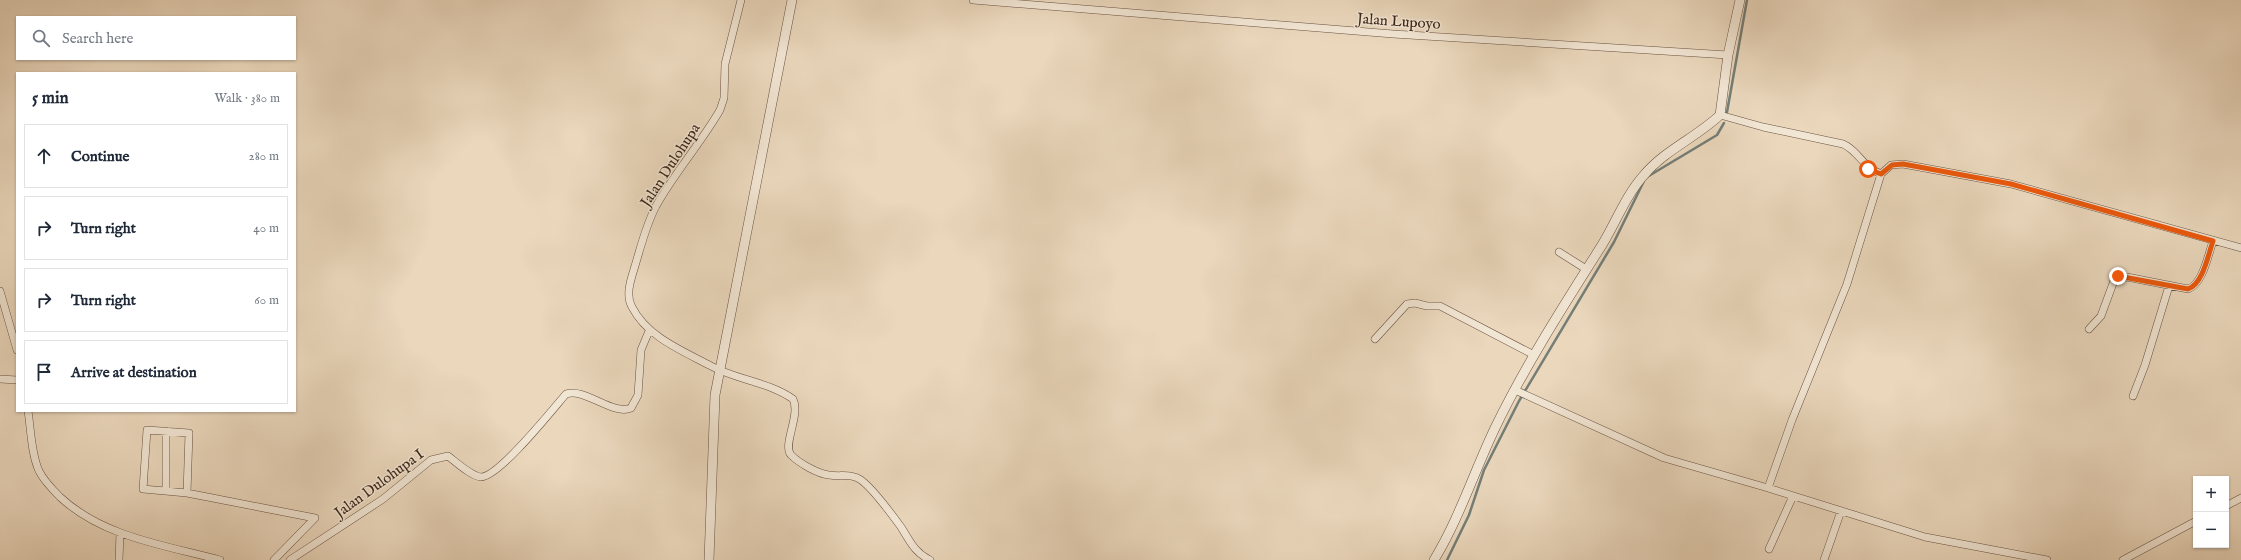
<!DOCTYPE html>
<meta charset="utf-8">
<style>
body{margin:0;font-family:"IM FELL English",serif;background:#f6f6f7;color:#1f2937}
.controls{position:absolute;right:12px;bottom:12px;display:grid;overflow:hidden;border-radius:0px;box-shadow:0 1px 3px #0004}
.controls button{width:36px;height:36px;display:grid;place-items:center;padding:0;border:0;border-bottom:1px solid #e0e1e3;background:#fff;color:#1f2937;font:20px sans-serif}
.stop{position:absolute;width:12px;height:12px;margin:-9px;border:3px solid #ea580c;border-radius:50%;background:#fff}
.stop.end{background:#ea580c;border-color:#fff;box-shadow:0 1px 4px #0008}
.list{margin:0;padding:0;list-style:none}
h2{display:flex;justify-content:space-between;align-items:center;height:52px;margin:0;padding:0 16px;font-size:17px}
h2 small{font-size:13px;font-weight:400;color:#747a83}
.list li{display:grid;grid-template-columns:26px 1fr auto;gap:12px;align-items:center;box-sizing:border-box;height:64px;margin:0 8px 8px;padding:0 8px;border:1px solid #e0e1e3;border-radius:0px}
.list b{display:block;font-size:15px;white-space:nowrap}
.list em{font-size:13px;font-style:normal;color:#747a83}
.icon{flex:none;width:22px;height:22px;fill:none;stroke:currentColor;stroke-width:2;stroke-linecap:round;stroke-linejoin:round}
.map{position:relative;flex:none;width:2241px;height:560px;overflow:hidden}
.search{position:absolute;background:#fff;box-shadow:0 1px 3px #0004;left:16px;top:16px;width:280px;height:44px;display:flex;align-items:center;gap:10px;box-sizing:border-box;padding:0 14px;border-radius:0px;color:#747a83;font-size:15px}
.panel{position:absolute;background:#fff;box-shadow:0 1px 3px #0004;left:16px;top:72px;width:280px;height:340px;border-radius:0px}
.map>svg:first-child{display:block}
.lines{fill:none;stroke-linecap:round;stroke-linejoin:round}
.stream{stroke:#747e77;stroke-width:2.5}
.minor-casing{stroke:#695242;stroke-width:8}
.tertiary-casing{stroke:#695242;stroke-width:10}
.minor{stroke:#f1e5d3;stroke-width:7}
.tertiary{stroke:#f1e5d3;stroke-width:9}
.route{stroke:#ea580c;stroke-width:5}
.labels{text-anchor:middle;stroke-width:3;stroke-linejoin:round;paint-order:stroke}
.street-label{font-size:15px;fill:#3e2619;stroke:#f1e5d3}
</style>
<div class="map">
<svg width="2241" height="560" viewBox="0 0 2241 560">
<rect width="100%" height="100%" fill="#ead7bc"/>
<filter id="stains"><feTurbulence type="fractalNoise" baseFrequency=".005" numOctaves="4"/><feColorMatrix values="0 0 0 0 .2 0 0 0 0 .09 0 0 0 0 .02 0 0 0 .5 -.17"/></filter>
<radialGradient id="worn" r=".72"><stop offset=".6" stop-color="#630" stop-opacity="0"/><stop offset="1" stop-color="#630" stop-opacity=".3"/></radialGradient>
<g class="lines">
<path class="stream" d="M1727 112 1747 0
M1647 177 1717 135 1724 123
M1447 560 1469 515 1484 470 1519 401 1614 242 1644 181"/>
<defs>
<path id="minor" d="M741 0 725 64 724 98 720 110C701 143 675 172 656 206 646 225 641 246 635 266 631 279 625 295 632 307 647 337 683 351 711 366 737 380 769 382 793 399 801 415 782 445 791 455 799 463 818 474 829 475 840 477 852 473 861 480 872 488 893 516 901 527 910 541 914 552 930 560
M973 0 1393 34 1728 55
M1720 115 1763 127 1843 144C1859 151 1861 166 1881 174L1891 165 1903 164 2011 184 2241 248
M1559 252 1586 269
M0 291 17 350
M2089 329 2101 316 2115 278 2127 277 2188 289C2203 284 2208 255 2213 241
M1375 339 1407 304 1415 303 1427 306H1440L1534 355
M0 379 17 380
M1515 390 1664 458 1768 488 1925 537 2047 560
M2133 396 2145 365 2169 286
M28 411C31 430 31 453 39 471 44 481 52 489 60 497 103 537 164 545 220 560
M1768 488 1792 420 1847 284 1881 174
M166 491V431
M187 493 189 433 147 430 143 489 187 493 315 518 274 560
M2226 506 2241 498
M1769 549 1793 496
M119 560 120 533
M290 560 383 499 431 460 448 456C456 462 471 476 481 477 499 477 553 409 566 394 584 387 613 416 631 408L638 395 641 350 649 331
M1824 560 1841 511
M2123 560 2196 521"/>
<path id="tertiary" d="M709 560 715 395 792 0
M1434 560C1459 519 1474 472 1495 428 1526 364 1564 305 1602 245 1616 222 1626 195 1644 175 1665 150 1697 137 1720 115L1728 55 1740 0"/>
</defs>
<use href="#minor" class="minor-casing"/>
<use href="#tertiary" class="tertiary-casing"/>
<use href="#minor" class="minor"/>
<use href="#tertiary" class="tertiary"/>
</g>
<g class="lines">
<path class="route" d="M1868 169 1881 174 1892 165 1903 164 2011 184 2213 241C2208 255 2203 284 2188 289L2118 276"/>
</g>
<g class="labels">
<g class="street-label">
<text transform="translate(1399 21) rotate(4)" y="5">Jalan Lupoyo</text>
<text transform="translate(670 165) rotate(-57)" y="5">Jalan Dulohupa</text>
<text transform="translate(379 483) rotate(-36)" y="5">Jalan Dulohupa I</text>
</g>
</g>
<rect width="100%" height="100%" filter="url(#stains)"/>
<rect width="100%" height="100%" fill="url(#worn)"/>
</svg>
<div class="controls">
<button>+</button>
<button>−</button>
</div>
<div class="stop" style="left:1868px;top:169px"></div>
<div class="stop end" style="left:2118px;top:276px"></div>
<div class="search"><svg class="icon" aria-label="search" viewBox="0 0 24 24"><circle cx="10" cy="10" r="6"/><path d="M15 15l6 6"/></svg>Search here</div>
<section class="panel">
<h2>5 min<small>Walk · 380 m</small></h2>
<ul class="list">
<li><svg class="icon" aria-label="ahead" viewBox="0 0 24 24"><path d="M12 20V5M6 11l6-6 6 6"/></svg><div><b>Continue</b></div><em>280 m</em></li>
<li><svg class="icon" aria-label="right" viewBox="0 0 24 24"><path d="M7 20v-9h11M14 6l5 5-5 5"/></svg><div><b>Turn right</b></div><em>40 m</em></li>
<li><svg class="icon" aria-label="right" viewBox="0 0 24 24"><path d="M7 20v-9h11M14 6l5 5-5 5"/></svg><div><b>Turn right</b></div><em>60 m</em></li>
<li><svg class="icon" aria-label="arrive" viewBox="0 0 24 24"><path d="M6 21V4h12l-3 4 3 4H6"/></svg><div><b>Arrive at destination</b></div></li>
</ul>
</section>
</div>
